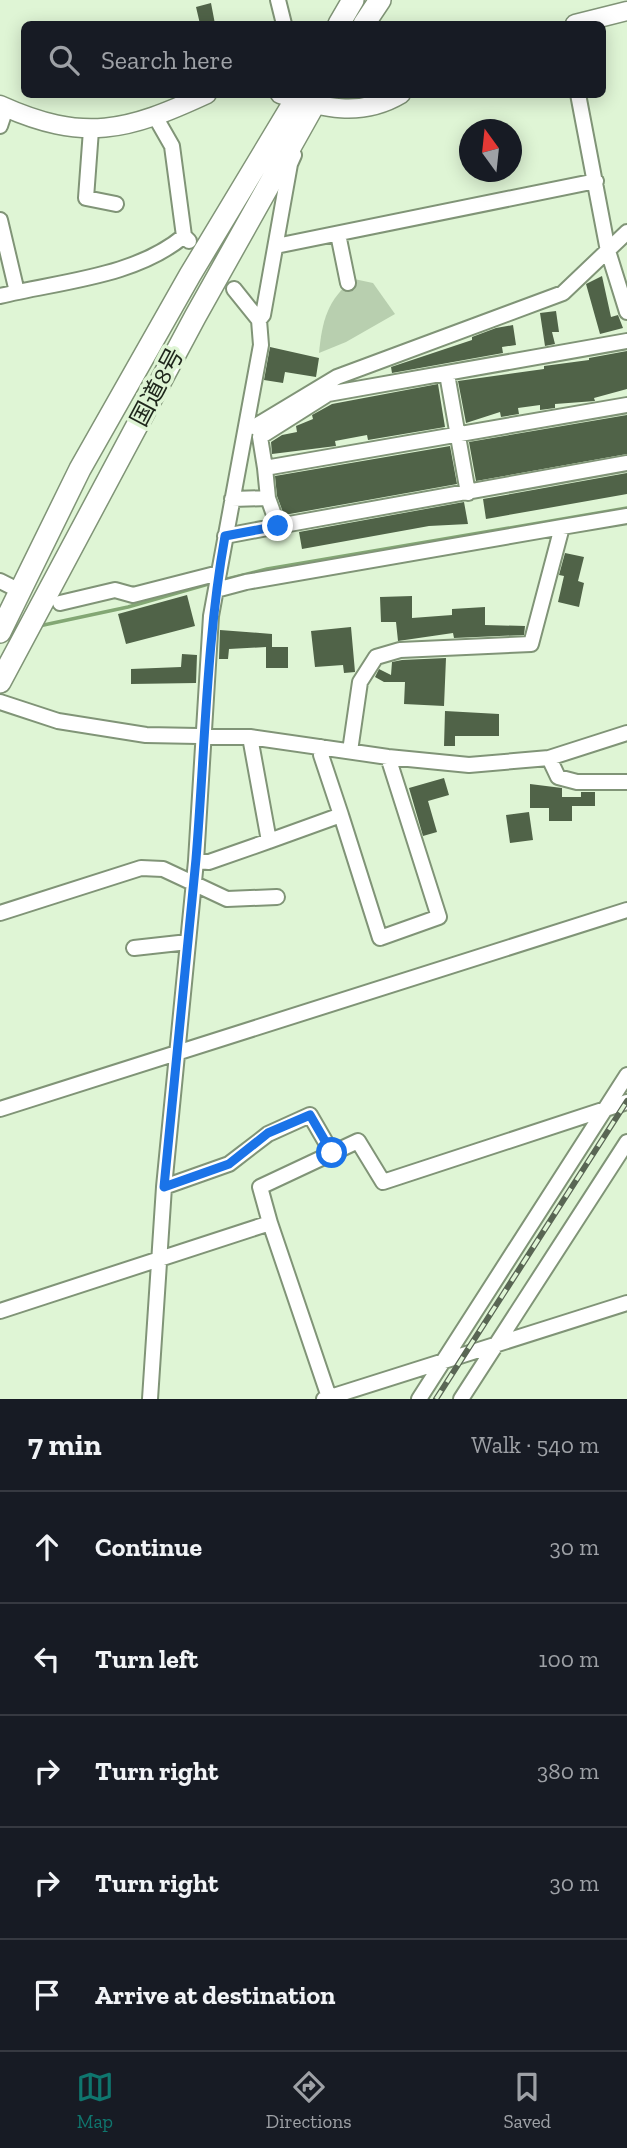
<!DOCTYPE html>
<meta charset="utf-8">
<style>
body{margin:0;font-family:"Zilla Slab","Noto Sans JP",serif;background:#242831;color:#f1f3f6}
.compass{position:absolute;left:459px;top:119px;width:63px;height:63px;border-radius:50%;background:#171b24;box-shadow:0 4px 18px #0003;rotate:345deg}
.stop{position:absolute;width:21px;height:21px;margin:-16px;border:5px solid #1a73e8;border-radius:50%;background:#fff}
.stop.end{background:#1a73e8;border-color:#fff;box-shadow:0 2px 7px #0008}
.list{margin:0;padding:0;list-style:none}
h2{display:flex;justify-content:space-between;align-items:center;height:91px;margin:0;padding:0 28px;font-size:30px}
h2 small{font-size:23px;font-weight:400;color:#9ea1a6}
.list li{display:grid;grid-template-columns:46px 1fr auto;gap:21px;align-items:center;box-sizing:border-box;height:112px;padding:0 28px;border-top:2px solid #363941}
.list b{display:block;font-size:26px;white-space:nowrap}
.list em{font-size:23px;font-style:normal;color:#9ea1a6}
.icon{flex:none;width:38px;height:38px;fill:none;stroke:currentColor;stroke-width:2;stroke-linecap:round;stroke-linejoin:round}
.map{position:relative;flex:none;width:627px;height:1399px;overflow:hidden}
.search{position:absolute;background:#171b24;box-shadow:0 4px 18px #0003;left:21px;right:21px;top:21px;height:77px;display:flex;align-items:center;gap:18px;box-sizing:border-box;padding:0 24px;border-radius:10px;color:#9ea1a6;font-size:26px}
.sheet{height:651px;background:#171b24}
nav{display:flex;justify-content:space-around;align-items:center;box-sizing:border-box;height:98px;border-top:2px solid #363941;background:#171b24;font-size:19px;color:#9ea1a6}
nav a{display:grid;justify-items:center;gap:4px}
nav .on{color:#0f766e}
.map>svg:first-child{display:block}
.green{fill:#b8cfaf}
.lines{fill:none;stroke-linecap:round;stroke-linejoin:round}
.stream{stroke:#83a774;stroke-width:3.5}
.building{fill:#506348}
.minor-casing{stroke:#809477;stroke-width:18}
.major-casing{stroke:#809477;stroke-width:21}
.highway-casing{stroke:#809477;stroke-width:24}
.minor{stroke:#fff;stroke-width:14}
.major{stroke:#fff;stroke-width:18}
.highway{stroke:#fff;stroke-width:21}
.rail-casing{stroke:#596654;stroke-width:6}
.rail{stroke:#dff5d5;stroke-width:3.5;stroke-dasharray:10;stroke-linecap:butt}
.route{stroke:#1a73e8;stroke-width:9}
.labels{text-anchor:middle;stroke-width:7;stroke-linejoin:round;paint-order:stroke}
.street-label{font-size:24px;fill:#1e261b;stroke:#dff5d5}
</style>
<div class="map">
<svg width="627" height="1399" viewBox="0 0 627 1399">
<rect width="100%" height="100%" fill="#dff5d5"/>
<path class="green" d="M354 279 373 283 395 314 346 342 319 353C322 322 327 299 354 279Z"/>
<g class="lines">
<path class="stream" d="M223 580 267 569 627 508
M39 626 128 607 212 583"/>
</g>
<path class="building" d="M211 3 215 24H200L196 7Z
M602 276 611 317 618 315 623 328 600 334 586 284Z
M556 311 559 332H552L555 344 545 346 540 313Z
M513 325 516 345 502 347 503 353 392 373 391 367 472 340V337L496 328Z
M270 347 319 358 316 377 285 372 283 383 264 380Z
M627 351V389L594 398 595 401 555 404V408L540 410V405L518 408 519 414 501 417 500 412 466 423 458 381 544 369V366L589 360V358Z
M438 384 445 427 368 440 367 435 335 441 336 446 272 454 271 442 282 435 297 432 296 426 313 419 312 415 332 404Z
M627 415V454L476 481 469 442Z
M450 446 457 484 284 515 277 496 275 476Z
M627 473V494L486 519 483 499Z
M464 502 468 524 429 526 302 549 299 532Z
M565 553 584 557 578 581 584 583 579 607 558 602 564 576 559 575Z
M187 595 195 626 126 644 118 614Z
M412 596V618L452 615V609L485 607V625L525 626 524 635 454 638 453 633 398 641 396 622H381L380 597Z
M351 627 355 672 344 673 343 665 315 667 311 631Z
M220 630 272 634V647H288V668H266V647L229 649 228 659H219Z
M182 654 197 655 196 683 131 684V669L181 667Z
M446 658 444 706 404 704 405 682H384L375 677 379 669 391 675 392 662 402 660Z
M445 711 499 714V736H455V746H444Z
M444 778 449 795 428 801 437 832 423 836 409 788Z
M530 784 562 788V797H581V792H595V806H572V821H549V808H530Z
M529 812 533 840 510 843 506 815Z"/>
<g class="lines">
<defs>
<path id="minor" d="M278 0 284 24
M578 94 608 251 627 312
M156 118 172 146 184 236 189 241
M0 126 6 108
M91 130 86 198 116 204
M0 220 17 292
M338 234 348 283
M276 246 596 181
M0 296C61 281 135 277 184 236
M259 320 263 315 290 164 294 155
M447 374 468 493
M254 427 337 377 563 293 627 232
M265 468 260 437 328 394 627 341
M268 498 278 526 627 463
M232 499 268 498 265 468 627 405
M225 536 278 526
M0 581 20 591
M216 590 246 582 562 527
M60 603 115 590 133 595 219 573
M0 702 58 721 146 735 250 737 388 757 469 765 549 758 627 733
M350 751 360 682 376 657 400 650 531 644 562 527 627 516
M549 758 558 777 577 782H627
M341 815 380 938 439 917 388 757
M269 841 341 815 321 755V747
M196 861 209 862 269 841 250 737
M0 913 141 868 163 869 227 899 277 897
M134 948 188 942
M0 1109 627 910
M164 1187 229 1164 268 1134 310 1115 332 1153
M270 1223 329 1397
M0 1311 270 1223 260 1187 358 1141 383 1182 627 1102
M150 1399 164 1187 196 861 211 616 261 345 259 320 234 289
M324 1399 627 1303
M419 1399 627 1075
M461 1399 627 1142"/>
<path id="major" d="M575 24 627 11
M280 94C322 108 361 118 401 94
M0 105C84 143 127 131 207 94"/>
<path id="highway" d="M339 24 353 0
M364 24 380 0
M0 632 80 469 190 275 299 94
M0 682 195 317 320 94"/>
</defs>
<use href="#minor" class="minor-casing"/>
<use href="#major" class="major-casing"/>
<use href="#highway" class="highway-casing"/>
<use href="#minor" class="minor"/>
<use href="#major" class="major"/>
<use href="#highway" class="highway"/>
<defs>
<path id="rail" d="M436 1399 627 1101"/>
</defs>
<use href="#rail" class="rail-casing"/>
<use href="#rail" class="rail"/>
</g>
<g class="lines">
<path class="route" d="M278 526 225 536C206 643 205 751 196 859 186 968 175 1077 164 1187L229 1164 268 1133 310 1115 332 1153"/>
</g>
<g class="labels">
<g class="street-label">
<text transform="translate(157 387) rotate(-62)" y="8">国道8号</text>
</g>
</g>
</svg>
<svg class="compass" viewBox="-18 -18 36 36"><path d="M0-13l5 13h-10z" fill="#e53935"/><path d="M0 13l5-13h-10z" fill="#9ea1a6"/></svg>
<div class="stop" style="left:332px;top:1153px"></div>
<div class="stop end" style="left:278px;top:526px"></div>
<div class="search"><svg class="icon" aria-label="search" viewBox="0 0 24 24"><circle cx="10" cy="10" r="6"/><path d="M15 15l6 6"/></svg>Search here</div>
</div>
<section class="sheet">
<h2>7 min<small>Walk · 540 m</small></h2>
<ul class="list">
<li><svg class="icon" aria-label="ahead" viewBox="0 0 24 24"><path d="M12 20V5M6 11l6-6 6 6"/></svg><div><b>Continue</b></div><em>30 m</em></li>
<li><svg class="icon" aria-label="left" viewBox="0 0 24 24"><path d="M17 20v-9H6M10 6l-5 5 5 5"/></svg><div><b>Turn left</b></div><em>100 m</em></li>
<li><svg class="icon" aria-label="right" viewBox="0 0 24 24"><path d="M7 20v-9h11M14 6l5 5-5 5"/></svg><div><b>Turn right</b></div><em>380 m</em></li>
<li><svg class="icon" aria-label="right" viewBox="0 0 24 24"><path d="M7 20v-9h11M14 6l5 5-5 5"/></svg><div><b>Turn right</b></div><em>30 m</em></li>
<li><svg class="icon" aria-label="arrive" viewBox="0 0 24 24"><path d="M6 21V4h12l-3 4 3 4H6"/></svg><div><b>Arrive at destination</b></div></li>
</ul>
</section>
<nav>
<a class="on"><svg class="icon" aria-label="map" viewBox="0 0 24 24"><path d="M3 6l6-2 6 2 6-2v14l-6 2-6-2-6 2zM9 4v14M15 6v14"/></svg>Map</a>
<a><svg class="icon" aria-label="directions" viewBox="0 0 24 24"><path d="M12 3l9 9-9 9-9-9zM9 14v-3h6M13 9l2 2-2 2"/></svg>Directions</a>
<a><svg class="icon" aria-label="saved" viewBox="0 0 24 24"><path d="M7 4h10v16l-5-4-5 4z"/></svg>Saved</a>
</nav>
